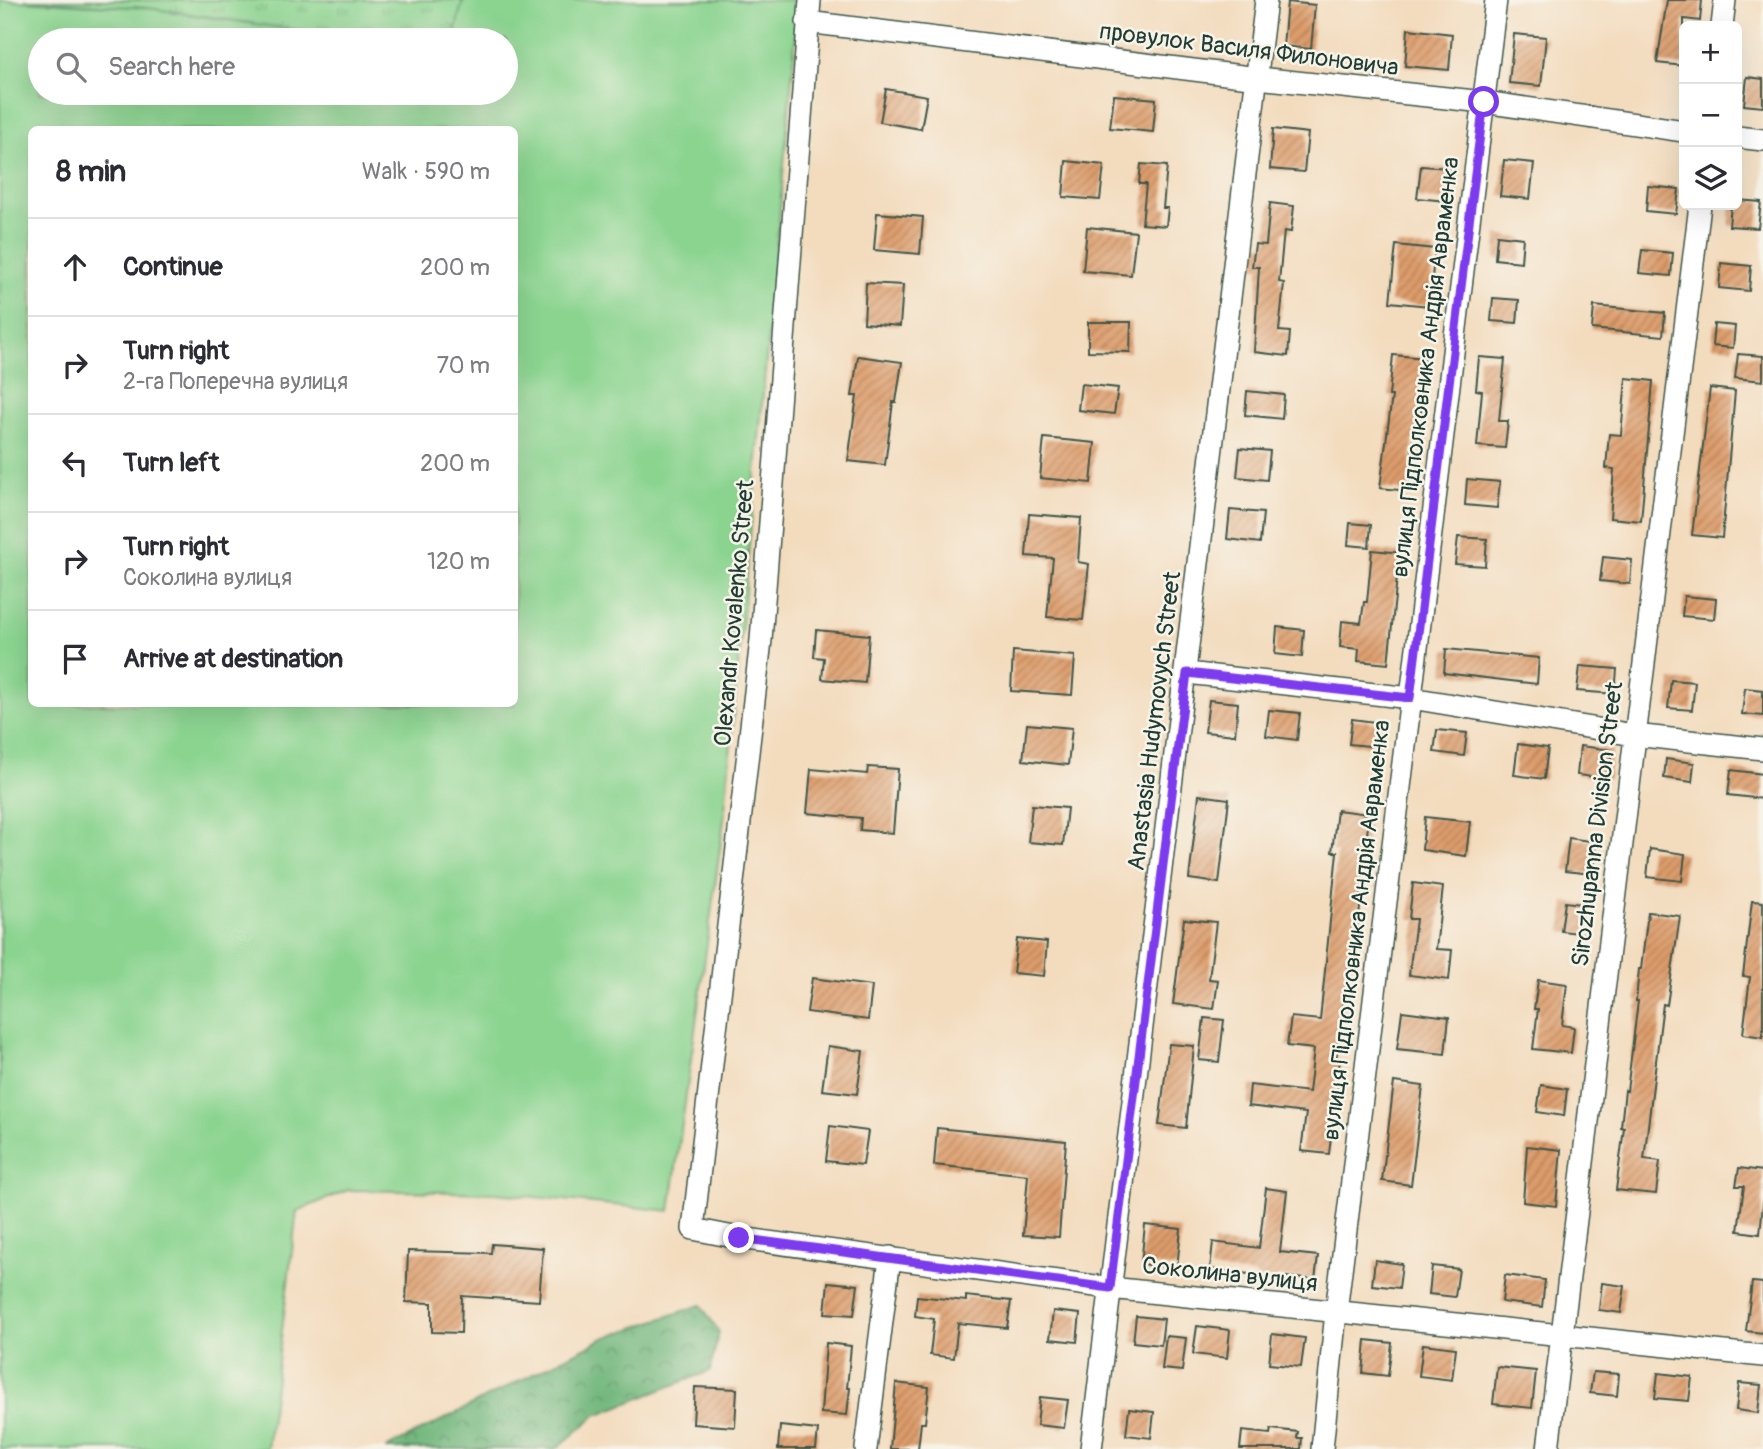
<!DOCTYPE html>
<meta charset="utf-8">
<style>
body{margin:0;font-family:Pangolin,sans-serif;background:#f7f7f7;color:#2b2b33}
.controls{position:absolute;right:21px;top:21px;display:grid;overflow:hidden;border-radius:10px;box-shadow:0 7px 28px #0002}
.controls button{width:63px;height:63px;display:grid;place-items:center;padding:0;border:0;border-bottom:2px solid #e1e1e2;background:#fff;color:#2b2b33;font:35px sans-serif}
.stop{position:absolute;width:21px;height:21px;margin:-16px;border:5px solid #7c3aed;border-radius:50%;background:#fff}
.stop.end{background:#7c3aed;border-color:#fff;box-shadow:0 2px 7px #0008}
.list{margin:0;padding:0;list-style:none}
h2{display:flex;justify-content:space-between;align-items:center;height:91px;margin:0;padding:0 28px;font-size:30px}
h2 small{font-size:23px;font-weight:400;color:#7c7c81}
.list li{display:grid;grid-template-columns:46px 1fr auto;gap:21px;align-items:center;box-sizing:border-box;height:98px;padding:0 28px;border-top:2px solid #e1e1e2}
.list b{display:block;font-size:26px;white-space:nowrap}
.list p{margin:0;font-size:23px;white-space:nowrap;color:#7c7c81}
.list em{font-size:23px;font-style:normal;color:#7c7c81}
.icon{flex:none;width:38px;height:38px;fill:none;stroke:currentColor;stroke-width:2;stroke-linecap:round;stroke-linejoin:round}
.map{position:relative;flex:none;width:1763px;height:1449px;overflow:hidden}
.search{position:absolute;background:#fff;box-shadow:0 7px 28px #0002;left:28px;top:28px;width:490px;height:77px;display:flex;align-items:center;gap:18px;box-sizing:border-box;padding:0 24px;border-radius:38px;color:#7c7c81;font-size:26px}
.panel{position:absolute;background:#fff;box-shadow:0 7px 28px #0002;left:28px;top:126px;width:490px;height:581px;border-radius:10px}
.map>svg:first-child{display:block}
.grass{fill:url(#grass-tufts);stroke:#558862;stroke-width:2}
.forest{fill:url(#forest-crowns);stroke:#487a57;stroke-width:2}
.green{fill:#8bd490;stroke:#558862;stroke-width:2;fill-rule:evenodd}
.building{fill:url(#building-hatch)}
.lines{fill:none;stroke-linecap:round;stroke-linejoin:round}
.street-casing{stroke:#3f5549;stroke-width:24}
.street{stroke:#fff;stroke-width:21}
.route{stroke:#7c3aed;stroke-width:9}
.labels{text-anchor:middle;stroke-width:5;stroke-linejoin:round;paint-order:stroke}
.street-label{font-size:24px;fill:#1f3d34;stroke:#f7f3e8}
</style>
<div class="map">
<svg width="1763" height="1449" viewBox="0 0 1763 1449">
<defs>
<pattern id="grass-tufts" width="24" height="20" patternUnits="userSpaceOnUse" patternTransform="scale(1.75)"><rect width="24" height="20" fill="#8bd490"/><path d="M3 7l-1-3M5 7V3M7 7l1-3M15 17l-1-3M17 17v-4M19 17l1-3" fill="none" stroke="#71ad76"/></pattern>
<pattern id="forest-crowns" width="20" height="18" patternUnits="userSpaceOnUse" patternTransform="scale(1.75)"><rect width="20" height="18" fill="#70b67a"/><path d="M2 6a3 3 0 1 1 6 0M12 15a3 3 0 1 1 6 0" fill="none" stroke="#5b9565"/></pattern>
<pattern id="building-hatch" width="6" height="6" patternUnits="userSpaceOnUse" patternTransform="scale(1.75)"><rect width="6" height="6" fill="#dd9c6b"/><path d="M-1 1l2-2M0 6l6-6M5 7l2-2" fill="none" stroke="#b38059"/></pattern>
</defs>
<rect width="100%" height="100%" fill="#f7f3e8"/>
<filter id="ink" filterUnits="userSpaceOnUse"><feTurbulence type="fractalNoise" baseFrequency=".0143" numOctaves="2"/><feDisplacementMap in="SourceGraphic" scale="14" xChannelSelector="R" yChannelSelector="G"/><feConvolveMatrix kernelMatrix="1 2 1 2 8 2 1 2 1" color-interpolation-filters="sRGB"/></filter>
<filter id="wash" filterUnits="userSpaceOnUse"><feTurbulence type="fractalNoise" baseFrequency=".00686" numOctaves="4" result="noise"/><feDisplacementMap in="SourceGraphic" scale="28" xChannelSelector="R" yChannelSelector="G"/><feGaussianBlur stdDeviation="1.57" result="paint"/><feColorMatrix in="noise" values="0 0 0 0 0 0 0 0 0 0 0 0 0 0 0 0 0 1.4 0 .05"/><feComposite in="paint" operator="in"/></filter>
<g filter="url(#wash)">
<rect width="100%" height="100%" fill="#f3dcbe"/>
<path class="grass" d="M25 0H463L453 40H364L147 8Z"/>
<path class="forest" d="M701 1305 719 1332 710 1371 596 1415 556 1449H385L604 1338Z"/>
<path class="green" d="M0 0 147 8 364 40H40V93H506V40H453L463 0H799L724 820 670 1211 496 1193 348 1190 297 1211 267 1449H0ZM32 130H514V704H32Z"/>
<g id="blocks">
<path class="building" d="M1667 0H1702L1700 21 1684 19V66L1657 63Z
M1287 2 1315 5 1311 49 1283 46Z
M1408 29 1452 34 1449 70 1405 66Z
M1514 34 1546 37 1541 86 1509 83Z
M1747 77 1763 79V107L1744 105Z
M886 89 927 96 921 129 880 122Z
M1114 95 1156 99 1153 132 1110 128Z
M1273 129 1308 133 1304 172 1270 169Z
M1504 160 1534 163 1530 199 1500 196Z
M1066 161 1104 165 1100 200 1063 197Z
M1141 164 1167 166 1163 208H1168L1166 226 1142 224 1146 184H1139Z
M1421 166 1449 168 1446 201 1417 198Z
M1648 186 1679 189 1676 214 1646 211Z
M1737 200 1761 202 1758 228 1729 226 1731 205H1737Z
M1270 203 1294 206 1291 232 1284 231 1279 282 1284 283 1279 331 1290 332 1288 356 1254 352 1259 267H1252L1255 244 1266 245Z
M877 213 923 217 920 254 874 250Z
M1087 227 1136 232 1131 275 1083 271Z
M1497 235 1523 238 1521 262 1495 259Z
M1396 245 1435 249 1429 306 1390 302Z
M1642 250 1673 253 1671 276 1639 273Z
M1721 263 1751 266 1749 291 1719 288Z
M866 283 903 285 900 326 864 323Z
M1493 298 1519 300 1517 323 1491 321Z
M1594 306 1665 313 1663 336 1592 329Z
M1088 322H1131L1130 352 1088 351Z
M1714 324 1735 326 1733 348 1712 346Z
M1738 354 1763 356V381L1735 378Z
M1393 355 1425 358 1419 442 1413 441 1409 491 1380 488 1392 396H1389Z
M858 356 902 362 896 402H893L885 465 848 461 857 396H852Z
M1479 357 1505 359 1499 421H1508L1505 448 1477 446 1482 391 1476 390Z
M1626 378 1653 381 1641 521 1610 518 1614 469 1606 468 1609 434 1621 435Z
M1081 384 1118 388 1114 414 1078 410Z
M1710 388 1735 391 1722 538 1692 535Z
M1247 391 1284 395 1282 419 1245 415Z
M1044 438 1095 443 1091 483 1040 478Z
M1240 448 1270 451 1267 480 1237 477Z
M1467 479 1500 482 1497 508 1465 505Z
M1230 510 1263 513 1260 543 1227 539Z
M1029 514 1081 518 1078 562 1089 564 1083 620 1047 617 1053 558 1026 556Z
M1350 523 1371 525 1369 547 1348 545Z
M1458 537 1487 539 1485 566 1455 564Z
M1372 550 1402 553 1399 577H1397L1388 664 1358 661 1359 649 1340 647 1342 621 1361 623 1364 602H1367Z
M1603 557 1632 560 1630 584 1600 581Z
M1684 596 1716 599 1714 619 1682 616Z
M1277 627 1304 630 1302 657 1275 654Z
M816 630 869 635 865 683 822 679 824 658 814 657Z
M1446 649 1539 658 1537 684 1444 673Z
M1013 651 1075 656 1072 695 1011 691Z
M1580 666 1617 669 1615 694 1577 691Z
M1671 680 1695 682 1692 710 1668 708Z
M1745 688 1763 690V716L1742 714Z
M1209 700 1238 703 1235 735 1205 732Z
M1269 710 1300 713 1297 740 1266 736Z
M1352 719 1383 723 1380 747 1349 744Z
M1027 724 1072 728 1068 765 1023 760Z
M1437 730 1467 733 1464 756 1434 752Z
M1518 744 1548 748 1544 779 1514 775Z
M1580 746 1612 750 1609 779 1577 775Z
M1666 759 1694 763 1692 782 1664 778Z
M868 767 898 769 893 833 860 830 861 818 807 813 811 769 867 774Z
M1731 770 1763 774V799L1728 795Z
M1199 795 1229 799 1219 883 1189 879Z
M1032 805 1067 808 1063 845 1028 842Z
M1337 810 1369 814 1358 928H1354L1336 1059 1340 1060 1329 1154 1301 1151 1306 1113 1248 1106 1250 1085 1309 1092 1314 1049 1287 1046 1291 1017 1320 1020 1337 852H1332Z
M1425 817 1470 822 1466 856 1422 850Z
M1569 838 1596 842 1592 874 1565 871Z
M1650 849 1685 854 1682 881 1647 877Z
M1413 883 1443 887 1436 949 1452 950 1449 980 1409 975 1416 919H1409Z
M1752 901 1763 902V1037L1743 1034 1750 977 1743 976Z
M1565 902 1590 905 1586 934 1561 931Z
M1648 912 1680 916 1667 1005 1663 1004 1644 1159 1660 1161 1656 1194 1616 1190 1624 1128 1621 1127 1625 1090 1627 1091 1638 1001H1636L1639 969H1641Z
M1184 919 1216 922 1209 979 1218 980 1214 1009 1173 1004Z
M1017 939 1047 942 1044 976 1013 973Z
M812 978 872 986 868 1020 807 1012Z
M1538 980 1567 984 1562 1025 1574 1027 1571 1053 1533 1049 1538 1009H1534Z
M1402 1011 1449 1017 1445 1054 1397 1049Z
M1204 1018 1224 1020 1219 1062 1199 1060Z
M1169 1044 1194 1046 1186 1128 1159 1125Z
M828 1046 863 1051 857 1094 822 1090Z
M1394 1082 1423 1086 1411 1185 1382 1181Z
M1541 1085 1567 1089 1564 1116 1537 1112Z
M830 1126 868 1131 863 1165 826 1161Z
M937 1128 1066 1141 1059 1237 1023 1235 1028 1175 934 1165Z
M1527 1146 1561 1150 1556 1206 1523 1202Z
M1739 1168 1763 1171V1204L1760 1234 1738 1231 1744 1186H1736Z
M1266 1188 1287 1191 1280 1252 1318 1256 1315 1280 1277 1276V1280L1256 1278V1275L1210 1269 1213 1242 1259 1248Z
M1145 1225 1181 1229 1177 1268 1141 1264Z
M492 1244 543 1248 539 1301 462 1296 461 1333 432 1332V1303L406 1302 408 1251 491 1253Z
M1375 1260 1402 1264 1399 1288 1372 1285Z
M1432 1266 1459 1269 1455 1297 1429 1294Z
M1505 1275 1545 1280 1542 1307 1502 1302Z
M828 1282 858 1285 854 1315 825 1313Z
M1752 1282 1763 1283V1333L1746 1331Z
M1602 1283 1625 1286 1621 1313 1599 1310Z
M917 1296 966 1301V1296L1011 1301 1007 1328 958 1323 954 1358 930 1355 934 1319 915 1316Z
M1053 1311 1080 1314 1077 1342 1050 1339Z
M1136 1316 1164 1319 1161 1345 1133 1342Z
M1197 1326 1230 1330 1227 1358 1193 1354Z
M1272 1334 1305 1338 1301 1367 1269 1364Z
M1166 1336 1186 1338 1182 1371 1162 1369Z
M1366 1340 1392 1343 1388 1376 1363 1373Z
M826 1343 851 1346 847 1388H850L847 1415 821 1413Z
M1423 1344 1456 1348 1452 1380 1419 1376Z
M1497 1367 1536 1371 1532 1408 1493 1404Z
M1593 1372 1619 1374 1617 1396 1590 1393Z
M1658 1373 1692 1377 1689 1401 1655 1398Z
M896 1383 929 1387 925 1423H921L918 1449H890Z
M1739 1383 1761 1385 1758 1413 1736 1410Z
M695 1387 737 1389 735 1427 693 1424Z
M1040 1397 1068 1400 1064 1428 1037 1425Z
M1129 1409 1154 1412 1151 1438 1126 1435Z
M780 1426 818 1430 816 1449H778Z
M1271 1429 1298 1432 1297 1438H1302L1301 1449H1240L1242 1431 1270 1434Z"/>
</g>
</g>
<g filter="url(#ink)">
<use href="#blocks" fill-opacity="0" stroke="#3f5549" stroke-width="2"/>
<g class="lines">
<defs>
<path id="street" d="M810 0 761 640 693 1229 739 1238 1110 1288 1763 1356
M807 22 1258 78 1484 102 1684 131
M1722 26 1725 0
M1737 137 1763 140
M1187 673 1411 698 1634 735 1763 749
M866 1449 890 1257
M1091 1449 1266 0
M1322 1449 1336 1312 1496 0
M1548 1449 1700 205"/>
</defs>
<use href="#street" class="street-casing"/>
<use href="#street" class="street"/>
</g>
</g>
<g class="lines" filter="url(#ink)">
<path class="route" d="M739 1238 1110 1288 1187 673 1410 698 1484 102"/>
</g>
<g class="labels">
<g class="street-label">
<text transform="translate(1249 49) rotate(7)" y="8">провулок Василя Филоновича</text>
<text transform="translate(1425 367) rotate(-83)" y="8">вулиця Підполковника Андрія Авраменка</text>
<text transform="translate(734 613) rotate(-85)" y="8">Olexandr Kovalenko Street</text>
<text transform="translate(1154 721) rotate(-83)" y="8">Anastasia Hudymovych Street</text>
<text transform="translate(1597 824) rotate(-83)" y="8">Sirozhupanna Division Street</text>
<text transform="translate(1356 930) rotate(-83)" y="8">вулиця Підполковника Андрія Авраменка</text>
<text transform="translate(1230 1274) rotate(6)" y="8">Соколина вулиця</text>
</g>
</g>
</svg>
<div class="controls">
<button>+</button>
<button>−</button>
<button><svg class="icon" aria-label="layers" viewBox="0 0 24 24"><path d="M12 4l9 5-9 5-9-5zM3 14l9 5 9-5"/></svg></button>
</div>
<div class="stop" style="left:1484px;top:102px"></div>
<div class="stop end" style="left:739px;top:1238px"></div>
<div class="search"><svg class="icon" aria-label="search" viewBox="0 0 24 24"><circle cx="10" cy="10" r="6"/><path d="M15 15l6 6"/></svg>Search here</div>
<section class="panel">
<h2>8 min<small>Walk · 590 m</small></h2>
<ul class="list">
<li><svg class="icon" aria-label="ahead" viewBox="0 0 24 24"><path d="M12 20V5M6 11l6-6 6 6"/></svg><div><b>Continue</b></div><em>200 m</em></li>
<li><svg class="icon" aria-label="right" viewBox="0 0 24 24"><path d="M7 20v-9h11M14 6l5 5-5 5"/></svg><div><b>Turn right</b><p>2-га Поперечна вулиця</p></div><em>70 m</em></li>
<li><svg class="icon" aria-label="left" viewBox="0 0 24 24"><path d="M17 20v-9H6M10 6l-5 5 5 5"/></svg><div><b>Turn left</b></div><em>200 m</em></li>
<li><svg class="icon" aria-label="right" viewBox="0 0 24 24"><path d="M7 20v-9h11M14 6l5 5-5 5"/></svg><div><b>Turn right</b><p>Соколина вулиця</p></div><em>120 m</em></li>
<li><svg class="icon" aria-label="arrive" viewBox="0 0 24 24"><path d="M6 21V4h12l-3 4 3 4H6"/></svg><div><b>Arrive at destination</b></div></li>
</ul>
</section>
</div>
